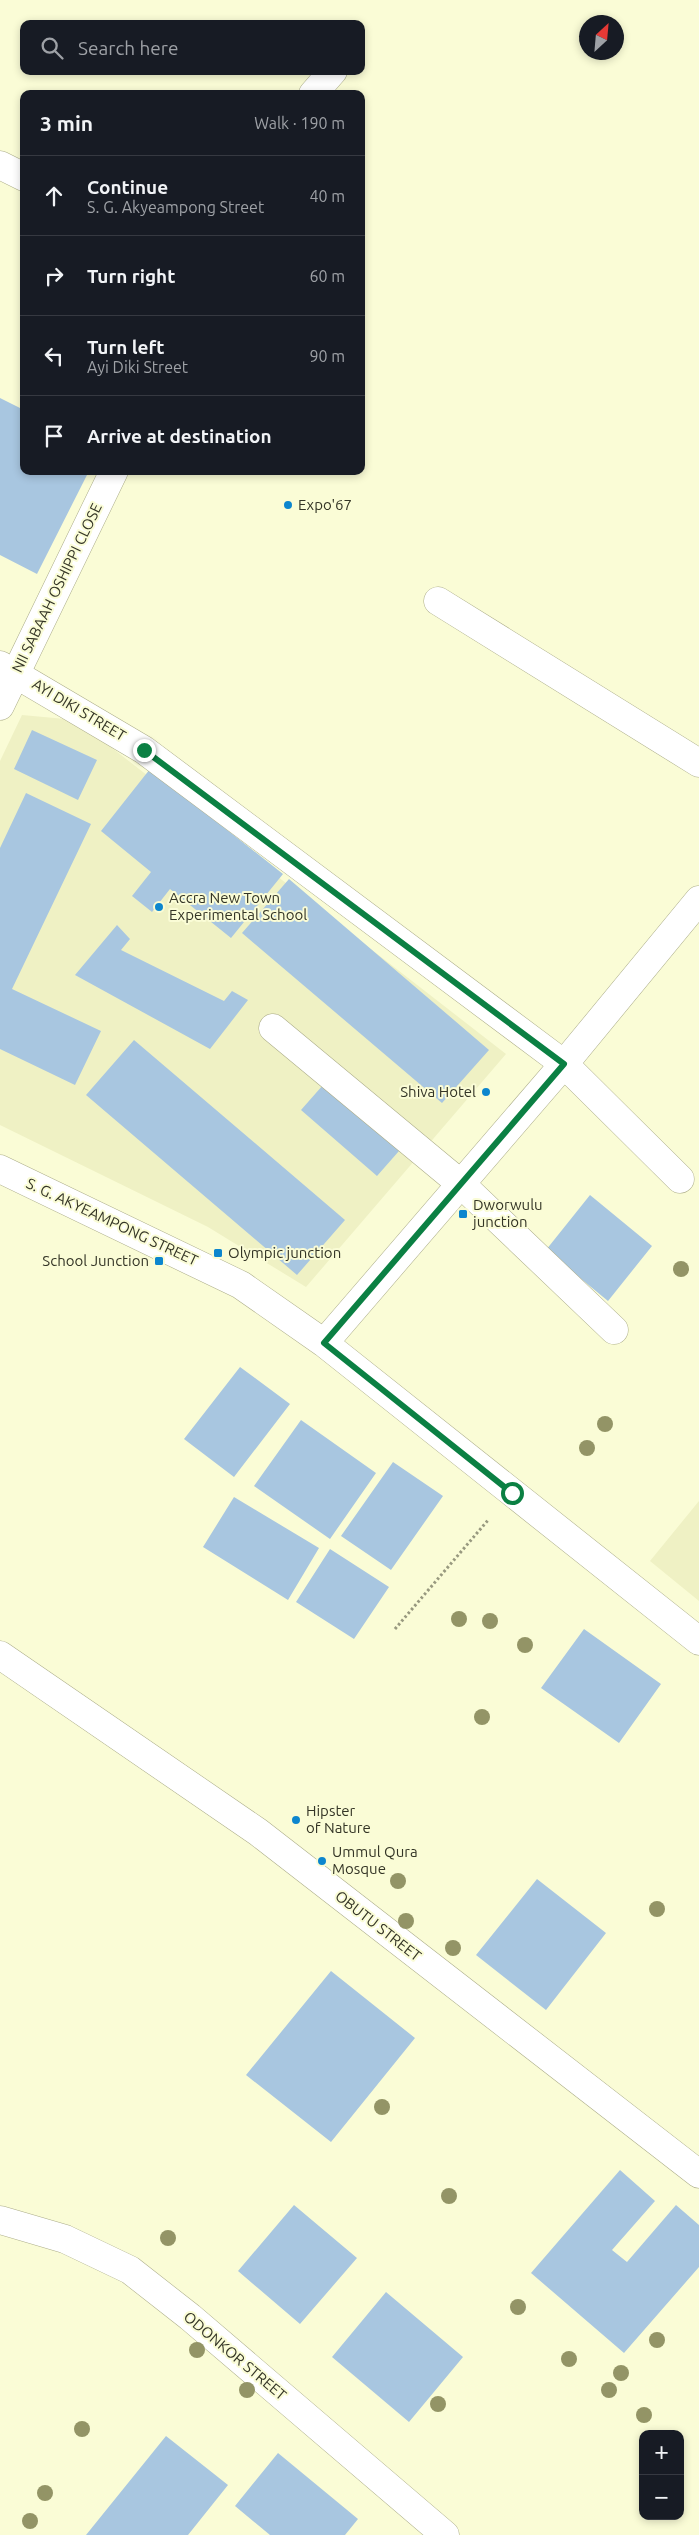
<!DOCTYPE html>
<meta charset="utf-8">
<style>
body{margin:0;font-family:Ubuntu,sans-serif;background:#20242c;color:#f1f3f6}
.controls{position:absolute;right:15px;bottom:15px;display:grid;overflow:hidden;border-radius:10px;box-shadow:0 2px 8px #0003}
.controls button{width:45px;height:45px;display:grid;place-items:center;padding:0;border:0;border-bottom:1px solid #363941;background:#171b24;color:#f1f3f6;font:25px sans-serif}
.compass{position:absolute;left:579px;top:15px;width:45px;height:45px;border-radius:50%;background:#171b24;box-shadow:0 2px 8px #0003;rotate:26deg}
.stop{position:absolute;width:15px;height:15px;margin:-11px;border:4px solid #0b8043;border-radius:50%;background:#fff}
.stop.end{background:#0b8043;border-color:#fff;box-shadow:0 1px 5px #0008}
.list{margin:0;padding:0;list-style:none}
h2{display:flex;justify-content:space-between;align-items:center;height:65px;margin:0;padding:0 20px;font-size:21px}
h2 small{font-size:16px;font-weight:400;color:#9ea1a6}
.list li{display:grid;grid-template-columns:32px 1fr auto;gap:15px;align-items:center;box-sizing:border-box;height:80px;padding:0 20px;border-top:1px solid #363941}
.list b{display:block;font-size:19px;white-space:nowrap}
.list p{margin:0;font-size:16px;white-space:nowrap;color:#9ea1a6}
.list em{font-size:16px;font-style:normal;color:#9ea1a6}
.icon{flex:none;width:28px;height:28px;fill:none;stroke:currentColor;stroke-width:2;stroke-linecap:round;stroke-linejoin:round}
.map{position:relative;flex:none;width:699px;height:2535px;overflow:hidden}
.search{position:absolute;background:#171b24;box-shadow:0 2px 8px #0003;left:20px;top:20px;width:345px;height:55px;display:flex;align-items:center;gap:12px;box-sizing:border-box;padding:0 18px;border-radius:10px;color:#9ea1a6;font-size:19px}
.panel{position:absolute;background:#171b24;box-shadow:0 2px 8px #0003;left:20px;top:90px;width:345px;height:385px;border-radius:10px}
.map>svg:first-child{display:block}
.built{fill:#eff1c4}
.building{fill:#a8c6e0}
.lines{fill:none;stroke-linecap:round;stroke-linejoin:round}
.minor-casing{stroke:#acad8a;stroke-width:29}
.path{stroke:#98997f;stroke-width:3;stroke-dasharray:2.5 2.5;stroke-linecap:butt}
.minor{stroke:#fff;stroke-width:28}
.tree{fill:#939466}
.route{stroke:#0b8043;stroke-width:6}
.poi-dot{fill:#0c86ce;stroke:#fafcd6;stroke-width:2}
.labels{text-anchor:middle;stroke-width:4;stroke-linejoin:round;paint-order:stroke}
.poi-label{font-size:15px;fill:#343526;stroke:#fafcd6;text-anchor:start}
.street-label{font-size:15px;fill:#343526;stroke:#fafcd6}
</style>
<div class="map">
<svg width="699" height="2535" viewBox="0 0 699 2535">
<rect width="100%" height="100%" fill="#fafcd6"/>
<path class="built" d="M22 715 76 720 506 1054 306 1287 208 1227 0 1125V761Z
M699 1501V1601L650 1561Z"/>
<path class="building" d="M0 398 24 410V471H89L37 574 0 555Z
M32 730 97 760 78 800 14 769Z
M150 769 283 874 231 938 170 889 152 912 132 896 151 872 101 831Z
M26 793 91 824 12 989 101 1031 75 1085 0 1049V848Z
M289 879 489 1050 442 1103 242 933Z
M117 925 130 939 121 950 224 1001 232 991 248 1000 210 1049 75 975Z
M134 1040 345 1220 297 1275 86 1095Z
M323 1085 399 1151 377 1176 301 1110Z
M590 1195 652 1246 608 1301 546 1250Z
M240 1367 290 1404 234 1477 184 1439Z
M301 1420 376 1473 330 1539 254 1486Z
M393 1462 443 1496 391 1570 341 1536Z
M234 1497 319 1548 288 1600 203 1547Z
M330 1549 389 1587 354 1639 296 1602Z
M584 1629 661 1684 619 1743 541 1688Z
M537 1879 606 1933 546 2010 476 1955Z
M331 1971 415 2038 331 2142 246 2075Z
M620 2170 655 2201 612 2250 627 2262 676 2205 699 2225V2267L624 2353 531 2273Z
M294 2205 357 2258 300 2324 238 2271Z
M386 2292 463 2357 409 2422 332 2357Z
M166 2436 228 2485 188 2535H86Z
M278 2453 358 2519 345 2535H270L235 2506Z"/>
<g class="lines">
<defs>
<path id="minor" d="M313 94 333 71
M0 165 24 177
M438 601 699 763
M0 665 144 750 564 1064 680 1179
M0 706 114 471
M273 1028 461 1184 614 1330
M0 1169 241 1285 324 1343 699 1641
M324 1343 564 1064 699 900
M0 1655 258 1832 699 2174
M0 2220 65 2239 130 2270 190 2317 445 2535"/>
</defs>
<use href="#minor" class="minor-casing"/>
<path class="path" d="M395 1629 489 1519"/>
<use href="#minor" class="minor"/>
</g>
<g class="tree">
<circle cx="681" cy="1269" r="8"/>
<circle cx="605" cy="1424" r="8"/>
<circle cx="587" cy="1448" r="8"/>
<circle cx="459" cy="1619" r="8"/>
<circle cx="490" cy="1621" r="8"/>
<circle cx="525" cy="1645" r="8"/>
<circle cx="482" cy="1717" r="8"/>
<circle cx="398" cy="1881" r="8"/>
<circle cx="657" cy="1909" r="8"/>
<circle cx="406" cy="1921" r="8"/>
<circle cx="453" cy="1948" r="8"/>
<circle cx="382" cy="2107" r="8"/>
<circle cx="449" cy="2196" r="8"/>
<circle cx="168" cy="2238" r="8"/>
<circle cx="518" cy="2307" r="8"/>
<circle cx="657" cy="2340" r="8"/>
<circle cx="197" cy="2350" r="8"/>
<circle cx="569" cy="2359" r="8"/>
<circle cx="621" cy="2373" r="8"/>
<circle cx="247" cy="2390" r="8"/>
<circle cx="609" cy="2390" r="8"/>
<circle cx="438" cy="2404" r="8"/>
<circle cx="644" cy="2415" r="8"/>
<circle cx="82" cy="2429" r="8"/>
<circle cx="45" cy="2493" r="8"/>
<circle cx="30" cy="2521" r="8"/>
</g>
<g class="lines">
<path class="route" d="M144 750 564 1064 324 1343 512 1493"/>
</g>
<g class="poi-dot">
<circle cx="288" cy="505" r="5"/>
<circle cx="159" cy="907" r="5"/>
<circle cx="486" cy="1092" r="5"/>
<rect x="458" y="1209" width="10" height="10" rx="2.5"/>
<rect x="213" y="1248" width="10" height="10" rx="2.5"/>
<rect x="154" y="1256" width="10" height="10" rx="2.5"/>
<circle cx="296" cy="1820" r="5"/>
<circle cx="322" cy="1861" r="5"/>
</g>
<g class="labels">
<g class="poi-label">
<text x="298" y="510">Expo'67</text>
<text x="169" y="903">Accra New Town<tspan x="169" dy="17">Experimental School</tspan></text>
<text x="476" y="1097" text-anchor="end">Shiva Hotel</text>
<text x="473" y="1210">Dworwulu<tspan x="473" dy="17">junction</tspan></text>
<text x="228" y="1258">Olympic junction</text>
<text x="149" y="1266" text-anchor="end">School Junction</text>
<text x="306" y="1816">Hipster<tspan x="306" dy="17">of Nature</tspan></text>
<text x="332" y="1857">Ummul Qura<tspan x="332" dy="17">Mosque</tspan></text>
</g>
<g class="street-label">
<text transform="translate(57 588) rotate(-64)" y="5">NII SABAAH OSHIPPI CLOSE</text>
<text transform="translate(79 710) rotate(31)" y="5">AYI DIKI STREET</text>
<text transform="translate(112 1222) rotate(25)" y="5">S. G. AKYEAMPONG STREET</text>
<text transform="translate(378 1926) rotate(38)" y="5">OBUTU STREET</text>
<text transform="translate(235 2356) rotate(40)" y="5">ODONKOR STREET</text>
</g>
</g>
</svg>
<div class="controls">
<button>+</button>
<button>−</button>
</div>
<svg class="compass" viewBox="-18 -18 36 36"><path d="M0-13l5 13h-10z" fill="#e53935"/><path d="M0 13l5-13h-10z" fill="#9ea1a6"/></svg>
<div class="stop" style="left:512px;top:1493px"></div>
<div class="stop end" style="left:144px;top:750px"></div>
<div class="search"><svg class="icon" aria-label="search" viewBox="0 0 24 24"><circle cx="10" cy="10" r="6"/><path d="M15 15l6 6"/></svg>Search here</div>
<section class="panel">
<h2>3 min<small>Walk · 190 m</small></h2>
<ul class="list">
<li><svg class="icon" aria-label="ahead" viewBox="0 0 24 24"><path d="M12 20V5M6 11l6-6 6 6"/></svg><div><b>Continue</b><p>S. G. Akyeampong Street</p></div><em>40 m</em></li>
<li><svg class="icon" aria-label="right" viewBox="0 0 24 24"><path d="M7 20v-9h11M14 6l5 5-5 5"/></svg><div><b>Turn right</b></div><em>60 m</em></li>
<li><svg class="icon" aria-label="left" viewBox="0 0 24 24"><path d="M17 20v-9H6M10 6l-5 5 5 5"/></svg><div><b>Turn left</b><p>Ayi Diki Street</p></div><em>90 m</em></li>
<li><svg class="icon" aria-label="arrive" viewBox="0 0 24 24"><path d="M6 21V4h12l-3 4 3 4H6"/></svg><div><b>Arrive at destination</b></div></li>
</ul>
</section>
</div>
